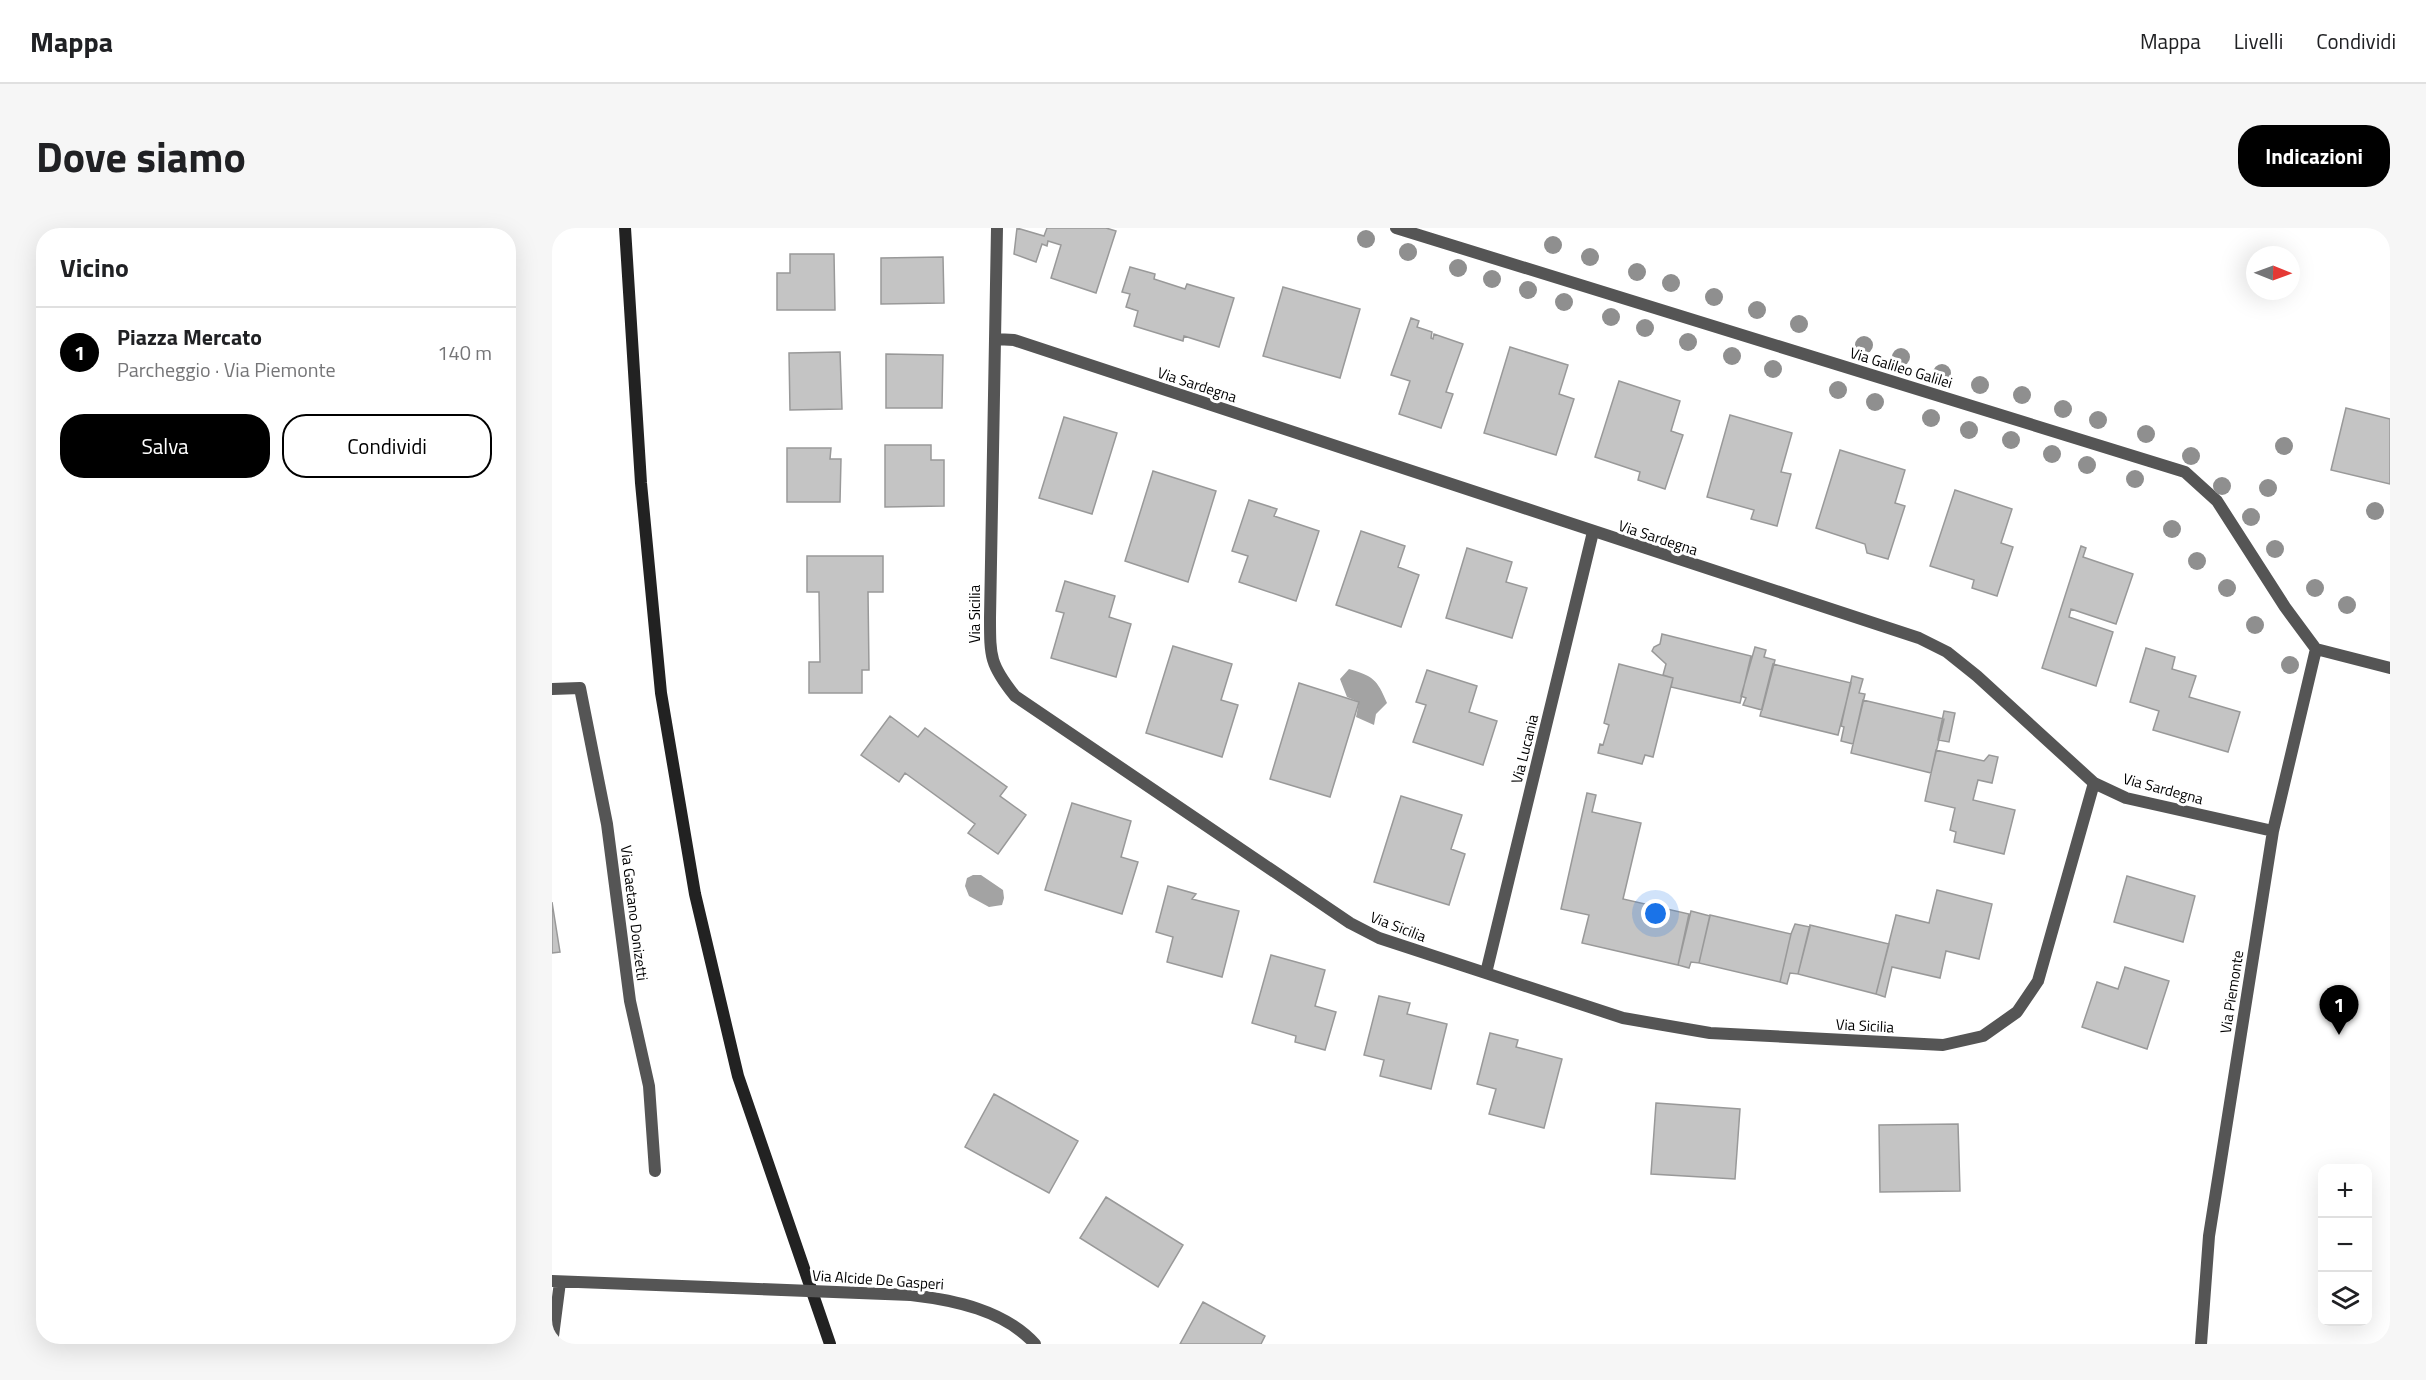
<!DOCTYPE html>
<html lang="it">
<meta charset="utf-8">
<style>
body{margin:0;font-family:"Titillium Web",sans-serif;background:#f6f6f6;color:#202124}
.controls{position:absolute;right:18px;bottom:18px;display:grid;overflow:hidden;border-radius:12px;box-shadow:0 6px 24px #0002}
.controls button{width:54px;height:54px;display:grid;place-items:center;padding:0;border:0;border-bottom:2px solid #e0e0e0;background:#fff;color:#202124;font:30px sans-serif}
.compass{position:absolute;left:1694px;top:18px;width:54px;height:54px;border-radius:50%;background:#fff;box-shadow:0 6px 24px #0002;rotate:91deg}
.you{position:absolute;left:1104px;top:686px;width:21px;height:21px;margin:-15px;border:4px solid #fff;border-radius:50%;background:#1a73e8;box-shadow:0 0 0 9px #1a73e833}
.badge{display:grid;place-items:center;width:39px;height:39px;border-radius:50%;background:#000;color:#fff;font-size:20px;font-weight:700}
.pin{position:absolute;translate:-50% -50px;filter:drop-shadow(0 2px 3px #0008)}
.pin::after{content:'';position:absolute;top:32px;width:21px;height:18px;background:inherit;clip-path:polygon(0 0,100% 0,50% 100%)}
.list{margin:0;padding:0;list-style:none}
h2{display:flex;justify-content:space-between;align-items:center;height:78px;margin:0;padding:0 24px;font-size:26px}
h2 small{font-size:20px;font-weight:400;color:#757577}
.list li{display:grid;grid-template-columns:39px 1fr auto;gap:18px;align-items:center;box-sizing:border-box;height:90px;padding:0 24px;border-top:2px solid #e0e0e0}
.list b{display:block;font-size:22px;white-space:nowrap}
.list p{margin:0;font-size:20px;white-space:nowrap;color:#757577}
.list em{font-size:20px;font-style:normal;color:#757577}
.actions{display:flex;gap:12px;padding:18px 24px}
.actions a{flex:1;padding:14px 0;border:2px solid #000;border-radius:24px;text-align:center;font-size:21px;color:#000}
.actions .main{background:#000;color:#fff}
.icon{flex:none;width:33px;height:33px;fill:none;stroke:currentColor;stroke-width:2;stroke-linecap:round;stroke-linejoin:round}
.map{position:relative;flex:none;width:1838px;height:1116px;overflow:hidden;border-radius:24px}
header{display:flex;align-items:center;gap:36px;box-sizing:border-box;height:84px;padding:0 30px;background:#fff;border-bottom:2px solid #e0e0e0}
header strong{font-size:28px}
nav{display:flex;gap:33px;margin-inline-start:auto;font-size:21px}
.intro{display:flex;align-items:center;justify-content:space-between;box-sizing:border-box;height:144px;padding:0 36px}
h1{margin:0;font-size:42px}
.button{padding:15px 27px;border-radius:24px;background:#000;color:#fff;font-size:21px;font-weight:700}
main{display:flex;gap:36px;padding:0 36px}
aside{flex:1;background:#fff;border-radius:24px;box-shadow:0 6px 24px #0002}
.map>svg:first-child{display:block}
.water{fill:#a3a3a3}
.building{fill:#c4c4c4;stroke:#999;stroke-width:1.5}
.lines{fill:none;stroke-linecap:round;stroke-linejoin:round}
.minor{stroke:#555;stroke-width:12}
.secondary{stroke:#222;stroke-width:12}
.minor-bridge{stroke:#555;stroke-width:12}
.tree{fill:#8f8f8f}
.labels{text-anchor:middle;stroke-width:6;stroke-linejoin:round;paint-order:stroke}
.street-label{font-size:15px;fill:#000;stroke:#fff}
</style>
<header>
<strong>Mappa</strong>
<nav><a>Mappa</a><a>Livelli</a><a>Condividi</a></nav>
</header>
<div class="intro"><h1>Dove siamo</h1><a class="button">Indicazioni</a></div>
<main>
<aside>
<h2>Vicino<small></small></h2>
<ul class="list">
<li><span class="badge">1</span><div><b>Piazza Mercato</b><p>Parcheggio · Via Piemonte</p></div><em>140 m</em></li>
</ul>
<div class="actions"><a class="main">Salva</a><a>Condividi</a></div>
</aside>
<div class="map">
<svg width="1838" height="1116" viewBox="0 0 1838 1116">
<rect width="100%" height="100%" fill="#fff"/>
<path class="water" d="M797 441C821 448 825 451 835 475L824 486 822 497 804 489 807 474 795 469 788 451Z
M421 647H429L451 662 452 670 450 677 437 679 417 668 413 658 415 650Z"/>
<path class="building" d="M465 0 492 8 495 0H554L564 3 544 65 499 50 509 17 496 13 495 18 490 16 484 34 462 26Z
M238 26H282L283 82H225V45H238Z
M391 29 392 75 329 76V30Z
M578 39 603 46 602 51 633 61 635 56 682 70 667 119 632 108 631 113 582 98 586 83 574 79 578 66 570 64Z
M731 59 808 81 788 150 711 128Z
M859 90 867 93 865 99 880 104 879 110 881 111 882 106 911 116 894 164 901 166 889 200 847 186 858 153 839 147Z
M958 119 1016 137 1007 166 1022 171 1004 227 932 205Z
M288 124 290 181 238 182 237 125Z
M334 126 391 127 390 180H334Z
M1067 153 1128 173 1119 203 1131 207 1113 261 1086 252 1088 244 1043 229Z
M1794 180 1838 191V256L1779 242Z
M1178 187 1240 205 1229 244 1239 246 1225 298 1199 291 1202 282 1155 269Z
M512 189 565 205 540 286 487 270Z
M333 217H379V232H392V278L333 279Z
M235 220H279L278 231H289L288 274H235Z
M1288 222 1353 242 1343 275 1353 278 1336 331 1315 325 1313 316 1264 300Z
M601 243 664 263 636 354 573 333Z
M1403 262 1460 281 1449 315 1461 319 1445 368 1420 360 1422 352 1378 338Z
M697 272 725 281 722 288 767 303 744 373 687 354 696 328 680 323Z
M809 303 853 318 846 339 867 347 849 399 784 377Z
M1529 318 1534 320 1531 329 1581 346 1564 396 1519 381 1517 389 1561 404 1544 458 1490 440Z
M915 320 960 334 954 354 975 360 960 410 894 390Z
M255 328H331V364H316L317 442H310V465H257V434H268L267 364H255Z
M513 353 563 368 557 389 579 396 564 449 499 430 512 385 504 383Z
M1110 406 1199 428 1188 475 1119 459 1121 450 1111 447 1114 436 1100 423 1102 419 1108 416Z
M621 418 680 436 669 472 686 477 670 529 594 505Z
M1203 419 1214 422 1212 429 1223 432 1210 482 1191 477 1194 470 1189 468Z
M1594 420 1623 429 1620 441 1644 448 1637 469 1688 484 1676 524 1601 502 1607 483 1578 474Z
M1067 436 1121 450 1101 529 1093 527 1090 536 1046 525 1048 516 1051 517 1057 497 1052 495Z
M1221 436 1299 455 1286 507 1208 488Z
M875 442 925 458 917 484 945 493 931 537 861 514 874 477 864 474Z
M1300 448 1311 451 1307 465 1313 466 1301 516 1289 513 1292 499 1289 498Z
M747 455 807 474 778 569 718 551Z
M1311 472 1392 491 1379 545 1299 525Z
M1392 483 1403 485 1397 514 1386 512Z
M338 488 366 509 373 500 455 559 448 568 474 587 446 626 416 605 423 596 353 545 347 554 309 527Z
M1384 522 1432 533 1437 527 1446 529 1440 555 1426 552 1421 572 1463 582 1452 626 1402 614 1404 604 1398 602 1403 580 1373 573Z
M1035 565 1044 567 1040 584 1089 595 1071 671 1137 686 1126 737 1030 715 1037 687 1009 681Z
M849 568 910 587 899 621 913 626 897 677 822 654Z
M520 575 579 593 569 629 586 634 570 686 493 662Z
M1575 648 1643 668 1631 714 1562 694Z
M616 658 644 666 640 671 687 683 670 749 615 734 621 709 604 704Z
M1385 662 1440 676 1427 731 1394 723 1388 750 1340 739 1333 769 1324 766 1344 687 1377 695Z
M0 674 8 724 0 725Z
M1139 683 1158 688 1147 735 1139 734 1137 740 1126 737Z
M1158 687 1239 706 1228 754 1147 735Z
M1243 696 1258 699 1246 746 1238 745 1235 756 1228 754 1239 706Z
M1258 697 1337 716 1324 766 1246 746Z
M719 727 773 742 763 778 784 784 773 822 743 814 744 808 700 795Z
M1573 739 1617 753 1595 821 1530 799 1545 754 1566 761Z
M827 768 858 775 855 786 895 796 879 861 828 848 832 832 812 827Z
M938 805 966 812 964 819 1010 831 992 900 937 886 944 861 925 856Z
M442 866 526 913 497 965 413 919Z
M1104 875 1188 881 1183 951 1099 946Z
M1406 896 1408 963 1328 964 1327 897Z
M554 969 631 1017 606 1059 528 1010Z
M651 1074 713 1108 709 1116H628Z"/>
<g class="lines">
<path class="minor" d="M445 0 438 390C438 429 438 437 463 468L798 695 827 710 1071 790 1158 805 1391 817 1431 808 1465 784 1486 753 1542 555
M844 0 1633 244 1665 273 1733 379 1764 421
M443 111 462 112 1367 410 1395 424 1425 448 1542 555 1574 570 1721 603
M1764 421 1838 440
M0 461 28 460 55 596 78 773 97 858 103 943
M934 745 1041 304
M0 1053 156 1059
M359 1067C402 1072 452 1082 483 1116
M0 1116 8 1054
M1649 1116 1657 1008 1721 603 1764 421"/>
<path class="secondary" d="M73 0 89 255 109 465 143 666 186 848 278 1116"/>
<path class="minor-bridge" d="M156 1059 359 1067"/>
</g>
<g class="tree">
<circle cx="814" cy="11" r="9"/>
<circle cx="1001" cy="17" r="9"/>
<circle cx="856" cy="24" r="9"/>
<circle cx="1038" cy="29" r="9"/>
<circle cx="906" cy="40" r="9"/>
<circle cx="1085" cy="44" r="9"/>
<circle cx="940" cy="51" r="9"/>
<circle cx="1119" cy="55" r="9"/>
<circle cx="976" cy="62" r="9"/>
<circle cx="1162" cy="69" r="9"/>
<circle cx="1012" cy="74" r="9"/>
<circle cx="1205" cy="82" r="9"/>
<circle cx="1059" cy="89" r="9"/>
<circle cx="1247" cy="96" r="9"/>
<circle cx="1093" cy="100" r="9"/>
<circle cx="1136" cy="114" r="9"/>
<circle cx="1312" cy="117" r="9"/>
<circle cx="1180" cy="128" r="9"/>
<circle cx="1349" cy="129" r="9"/>
<circle cx="1221" cy="141" r="9"/>
<circle cx="1390" cy="145" r="9"/>
<circle cx="1428" cy="157" r="9"/>
<circle cx="1286" cy="162" r="9"/>
<circle cx="1470" cy="167" r="9"/>
<circle cx="1323" cy="174" r="9"/>
<circle cx="1511" cy="181" r="9"/>
<circle cx="1379" cy="190" r="9"/>
<circle cx="1546" cy="192" r="9"/>
<circle cx="1417" cy="202" r="9"/>
<circle cx="1594" cy="206" r="9"/>
<circle cx="1459" cy="212" r="9"/>
<circle cx="1732" cy="218" r="9"/>
<circle cx="1500" cy="226" r="9"/>
<circle cx="1639" cy="228" r="9"/>
<circle cx="1535" cy="237" r="9"/>
<circle cx="1583" cy="251" r="9"/>
<circle cx="1670" cy="258" r="9"/>
<circle cx="1716" cy="260" r="9"/>
<circle cx="1823" cy="283" r="9"/>
<circle cx="1699" cy="289" r="9"/>
<circle cx="1620" cy="301" r="9"/>
<circle cx="1723" cy="321" r="9"/>
<circle cx="1645" cy="333" r="9"/>
<circle cx="1675" cy="360" r="9"/>
<circle cx="1763" cy="360" r="9"/>
<circle cx="1795" cy="377" r="9"/>
<circle cx="1703" cy="397" r="9"/>
<circle cx="1738" cy="437" r="9"/>
</g>
<g class="labels">
<g class="street-label">
<text transform="translate(1349 140) rotate(17)" y="5">Via Galileo Galilei</text>
<text transform="translate(645 157) rotate(18)" y="5">Via Sardegna</text>
<text transform="translate(1106 310) rotate(18)" y="5">Via Sardegna</text>
<text transform="translate(423 386) rotate(-90)" y="5">Via Sicilia</text>
<text transform="translate(973 521) rotate(-76)" y="5">Via Lucania</text>
<text transform="translate(1611 561) rotate(15)" y="5">Via Sardegna</text>
<text transform="translate(82 685) rotate(83)" y="5">Via Gaetano Donizetti</text>
<text transform="translate(846 699) rotate(21)" y="5">Via Sicilia</text>
<text transform="translate(1680 764) rotate(-81)" y="5">Via Piemonte</text>
<text transform="translate(1313 798) rotate(3)" y="5">Via Sicilia</text>
<text transform="translate(326 1052) rotate(4)" y="5">Via Alcide De Gasperi</text>
</g>
</g>
</svg>
<div class="controls">
<button>+</button>
<button>−</button>
<button><svg class="icon" aria-label="layers" viewBox="0 0 24 24"><path d="M12 4l9 5-9 5-9-5zM3 14l9 5 9-5"/></svg></button>
</div>
<svg class="compass" viewBox="-18 -18 36 36"><path d="M0-13l5 13h-10z" fill="#e53935"/><path d="M0 13l5-13h-10z" fill="#757577"/></svg>
<div class="you"></div>
<div class="pin badge" style="left:1787px;top:807px">1</div>
</div>
</main>
